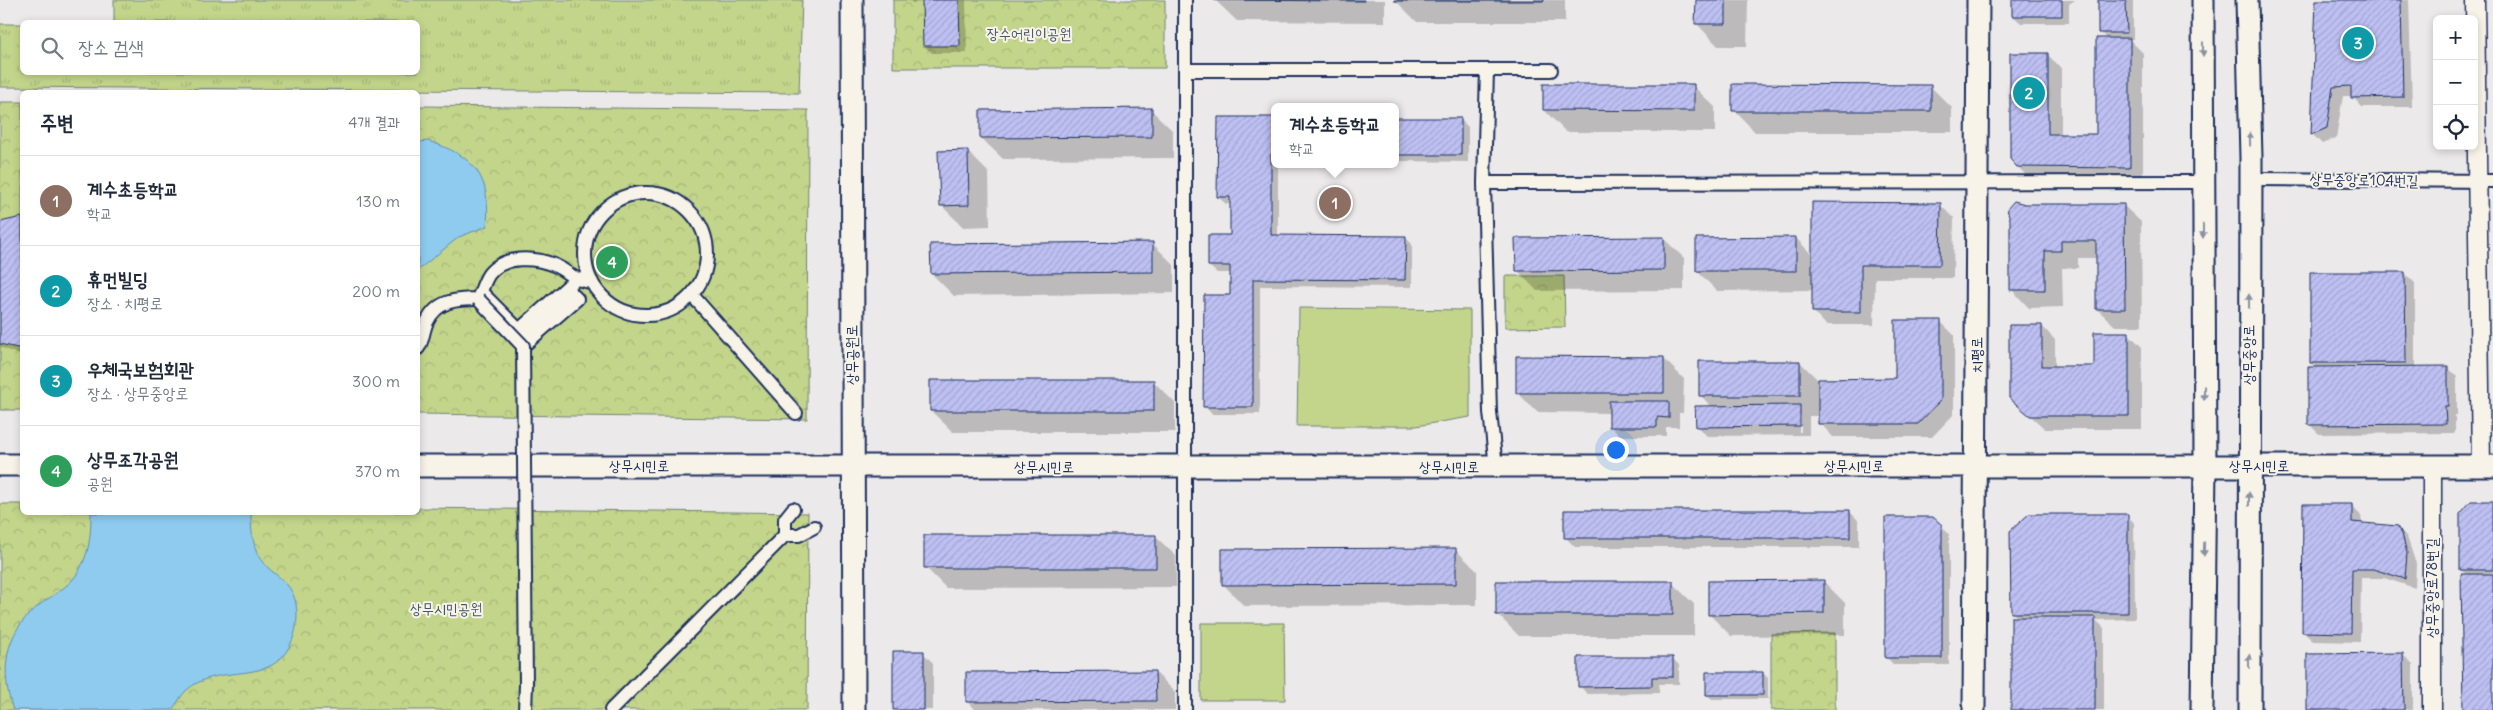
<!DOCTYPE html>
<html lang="ko">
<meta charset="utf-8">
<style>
body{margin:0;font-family:Delius,"Poor Story",sans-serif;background:#f2f2f3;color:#1f2937}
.controls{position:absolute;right:15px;top:15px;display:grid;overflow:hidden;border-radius:8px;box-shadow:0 2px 8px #0003}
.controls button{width:45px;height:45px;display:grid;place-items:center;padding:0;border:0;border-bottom:1px solid #e0e1e3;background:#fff;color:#1f2937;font:25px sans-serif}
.you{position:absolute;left:1615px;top:449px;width:18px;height:18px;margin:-12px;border:4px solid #fff;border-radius:50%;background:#1a73e8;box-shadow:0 0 0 8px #1a73e833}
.badge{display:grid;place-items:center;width:32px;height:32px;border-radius:50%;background:#0b8043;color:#fff;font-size:16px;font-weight:700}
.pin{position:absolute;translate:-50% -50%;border:2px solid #fff;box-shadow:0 1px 5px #0006}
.popup{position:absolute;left:1271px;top:103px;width:128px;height:65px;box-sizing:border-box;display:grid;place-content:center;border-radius:8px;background:#fff;filter:drop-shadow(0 1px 4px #0005);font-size:16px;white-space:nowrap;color:#747a83}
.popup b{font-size:19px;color:#1f2937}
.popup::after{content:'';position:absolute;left:50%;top:100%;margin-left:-10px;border:10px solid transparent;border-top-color:#fff}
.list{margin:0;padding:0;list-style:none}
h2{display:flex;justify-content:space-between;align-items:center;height:65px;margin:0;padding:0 20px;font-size:21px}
h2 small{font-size:16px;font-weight:400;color:#747a83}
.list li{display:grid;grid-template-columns:32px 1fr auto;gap:15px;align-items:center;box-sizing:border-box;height:90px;padding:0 20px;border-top:1px solid #e0e1e3}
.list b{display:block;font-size:19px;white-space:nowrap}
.list p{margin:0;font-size:16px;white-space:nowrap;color:#747a83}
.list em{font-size:16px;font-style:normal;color:#747a83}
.icon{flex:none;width:28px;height:28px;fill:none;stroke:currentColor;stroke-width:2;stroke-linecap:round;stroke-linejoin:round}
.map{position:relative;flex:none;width:2493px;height:710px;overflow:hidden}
.search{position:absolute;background:#fff;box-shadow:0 2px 8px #0003;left:20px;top:20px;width:400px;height:55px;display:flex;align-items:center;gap:12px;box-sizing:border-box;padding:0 18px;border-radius:8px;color:#747a83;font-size:19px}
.panel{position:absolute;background:#fff;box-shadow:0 2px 8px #0003;left:20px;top:90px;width:400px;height:425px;border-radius:8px}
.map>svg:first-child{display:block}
.grass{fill:url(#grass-tufts);stroke:#6f8274}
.forest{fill:url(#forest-crowns);stroke:#6f8274}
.pitch{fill:#c3d58a;stroke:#6f8274}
.water{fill:#8ecbee;stroke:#608db4}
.shadow{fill:#0003;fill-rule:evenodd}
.building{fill:url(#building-hatch);stroke:#1b2f5e}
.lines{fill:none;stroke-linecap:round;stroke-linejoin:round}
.pedestrian-casing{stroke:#1b2f5e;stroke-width:16}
.minor-casing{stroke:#1b2f5e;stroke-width:21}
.tertiary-casing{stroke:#1b2f5e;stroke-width:25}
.pedestrian{stroke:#f7f3e8;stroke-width:12}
.minor{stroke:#f7f3e8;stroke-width:18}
.tertiary{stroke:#f7f3e8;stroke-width:21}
.pedestrian-bridge-casing{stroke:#1b2f5e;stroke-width:16;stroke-linecap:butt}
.pedestrian-bridge{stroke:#f7f3e8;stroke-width:12}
.oneway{fill:#8991a3}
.labels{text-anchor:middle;stroke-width:4;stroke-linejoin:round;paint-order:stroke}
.park-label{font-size:15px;fill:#455869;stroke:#f7f3e8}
.street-label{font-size:15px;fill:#1b2f5e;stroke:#f7f3e8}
</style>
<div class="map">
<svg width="2493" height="710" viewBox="0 0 2493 710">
<defs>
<pattern id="grass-tufts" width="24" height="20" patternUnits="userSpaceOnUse" patternTransform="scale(1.25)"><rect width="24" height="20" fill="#c3d58a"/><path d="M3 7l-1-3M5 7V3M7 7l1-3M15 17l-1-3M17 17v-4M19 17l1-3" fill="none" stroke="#a7b77a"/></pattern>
<pattern id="forest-crowns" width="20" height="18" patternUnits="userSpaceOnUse" patternTransform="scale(1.25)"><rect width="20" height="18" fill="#c3d58a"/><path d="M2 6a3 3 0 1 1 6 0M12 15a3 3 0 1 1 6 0" fill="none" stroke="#a7b77a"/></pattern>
<pattern id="building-hatch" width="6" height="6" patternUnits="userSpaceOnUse" patternTransform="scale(1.25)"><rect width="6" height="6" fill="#bec0f2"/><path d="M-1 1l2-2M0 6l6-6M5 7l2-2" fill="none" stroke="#a3a5d2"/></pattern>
</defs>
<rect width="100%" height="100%" fill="#ece9ea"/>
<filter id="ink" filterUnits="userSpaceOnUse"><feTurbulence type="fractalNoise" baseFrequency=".02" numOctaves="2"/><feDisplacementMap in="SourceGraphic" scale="10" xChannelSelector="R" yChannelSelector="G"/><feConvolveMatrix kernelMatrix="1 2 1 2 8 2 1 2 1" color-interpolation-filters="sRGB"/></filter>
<g filter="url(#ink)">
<path class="grass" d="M114 0H802L799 93 0 87V24H22V72H418V22H114Z"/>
<path class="forest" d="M893 0H1165V68H893Z
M0 102H22V410H0Z
M418 106 808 110 807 419 418 414Z
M1505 276H1564L1565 327 1505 328Z
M0 504H22V512H418V508L808 513 807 710H0Z
M1835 633V710H1771V634Z"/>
<path class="pitch" d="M1299 308 1470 310V417L1416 426H1297Z
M1201 623H1284L1285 700H1201Z"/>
<path class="water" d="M428 141C475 156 491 176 487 226L459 237 418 270V142Z
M91 513H251C251 529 252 542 259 557 267 571 286 578 293 594 303 618 294 656 268 667 242 677 211 670 188 689 182 694 177 703 172 710H13C0 672 4 633 37 607 49 597 64 590 74 578 89 558 91 537 91 513Z"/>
<path class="shadow" d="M910 0H966L967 53H932L924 46V2L912 3Z
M1215 0H1385V22L1237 21Z
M1395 0H1565V22H1417Z
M1697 0H1748L1747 46H1718L1697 24Z
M2013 0H2075L2069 4V23H2021L2013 16Z
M2099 0H2133V39H2129L2143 53V181H2032L2018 167 2047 54 2061 68V135H2097L2107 39 2100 32Z
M2317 0H2409L2412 107H2362L2352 96H2343L2336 138 2322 144 2312 134Z
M1693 86 1715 107V132H1566L1544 110Z
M1930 86 1952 108V132H1755L1734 110Z
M1151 110 1173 131V158L1003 159 981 138Z
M1275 118V164H1278V236L1405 237 1412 244V287L1260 286V414H1212L1204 406 1231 297V273H1217L1209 266 1231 236V204H1226L1218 197Z
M1395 119H1460L1468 127V162L1395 161Z
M967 151 989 173 990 226 963 227 941 205Z
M1940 205 1954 218 1953 278H1875L1874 325H1826L1813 311V290L1717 291 1697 271 1796 238 1813 256Z
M2025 205H2123L2141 222 2142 326H2115L2097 309V258H2078V268H2062L2063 307 2029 308 2012 290Z
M22 219V356L0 347V224Z
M1663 238 1684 258V290L1537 291 1517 270Z
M1152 243 1174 265V293L954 296 932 274Z
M2405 273 2415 283V368H2447L2457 377V415H2455V433L2319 434 2310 425 2317 368 2311 363Z
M1940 321 1954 335V414L1932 437H1833L1820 423V416H1809V435L1707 436 1697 426 1712 407 1700 395 1800 362 1820 382 1897 380ZM1799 416H1801V432H1799Z
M2042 326 2055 340V367H2096L2128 333 2142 347V429H2045L2010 397Z
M1663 358 1684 379 1683 413H1679V427H1666V436H1620L1610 426V413L1537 412 1517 392Z
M1153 381 1175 403V432H953L931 411Z
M2493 503V710H2464L2467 575 2461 570Z
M2352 505 2361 515 2362 524 2397 527 2407 537 2416 564 2415 588 2384 578H2361L2360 642 2313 641 2303 632Z
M1849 511 1859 521V547H1575L1565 537Z
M2127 515 2134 523 2135 619 2096 620 2104 628V710H2013L2018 618 2012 612Z
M1941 526 1949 534V665H1894L1886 657Z
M1155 536 1176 556V587L946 588 926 568Z
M1455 549 1477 571V605L1244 606 1223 584Z
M1823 581 1845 603V635L1731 636 1709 614Z
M1672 583 1694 604V636H1519L1497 614Z
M923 653 933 663V710H894Z
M2403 655 2413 664V710H2309Z
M1672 658 1679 665V684H1659V693L1587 694 1580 686Z
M1155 672 1175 692V710H976L967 701Z
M1763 673 1768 678V699H1712L1707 695Z"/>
<path class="building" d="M922 0H959L960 46H923Z
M1214 0H1364V1Z
M1394 0H1544V1H1394Z
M1696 0H1726V24H1695Z
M2012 0H2062V16H2012Z
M2098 0H2126L2127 33H2098Z
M2316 0H2401L2403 97 2351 98V86L2333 87 2327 128 2311 135Z
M2096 38H2130V168L2017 167 2010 159V53H2048V134H2096Z
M1543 84H1694V111L1543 110Z
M1732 84 1931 85V111H1732Z
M1152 108V137L980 138V110Z
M1218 117H1275V154H1271V235L1406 236 1405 280 1253 279V407H1203L1204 295H1230V266H1208V235H1230V197H1217Z
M1395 118H1461V155H1395Z
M968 150 969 205 940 206 938 151Z
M2014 201 2025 204H2124L2125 309H2096V241H2061V251H2045V290H2010V219L2007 209Z
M1812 202 1941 203 1940 265H1861V312H1812Z
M22 217V349L0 344V222Z
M1664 237V270L1516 271 1515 238Z
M1796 237V271H1696V238Z
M1153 242V272L931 274 930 244Z
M2310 272H2405L2406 363H2310Z
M1895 320H1941V400L1918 424H1818V379L1895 378Z
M2009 325H2042V366H2094V332H2129V416H2030L2009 398Z
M1516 356 1664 357V393H1516Z
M1699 361H1800V396H1699Z
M2448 366V406H2445L2446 424 2308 425V367Z
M930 380H1154V411H930Z
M1609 401H1669V418L1657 417V427H1609Z
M1800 405V426L1696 427 1695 406Z
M2471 501H2493V570H2460V514Z
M2303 504H2352V522L2398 526 2402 534 2407 553 2405 579 2373 569H2352L2351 633 2302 632Z
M1564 510H1850V538H1564Z
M2029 514H2128V613H2011L2010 531Z
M1885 517H1933L1942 525V658H1885Z
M924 535H1156V568H924Z
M1456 548V584L1222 585V549Z
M2461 574H2493V710H2463Z
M1824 580V613L1708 615V581Z
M1496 581H1673V615H1496Z
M2011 617H2095V710H2011Z
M893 651H924V710H893Z
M2403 653 2404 710H2307V654Z
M1578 657H1673V677H1652V686L1578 687Z
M1155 671 1156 701 966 702V672Z
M1706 672H1763V695H1706Z"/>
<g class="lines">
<defs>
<path id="pedestrian" d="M1186 70H1551
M1487 70 1484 183 2203 182
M2250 179 2493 181
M1484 183 1490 412 1496 467
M585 254a61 61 0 1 1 122 0a61 61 0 1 1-122 0Z
M481 292 519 330
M692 295 796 413
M523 346 577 299 571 293 524 337 519 330 575 280
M418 348C423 341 423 330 427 322 437 300 457 299 478 299 481 292 484 281 489 274 504 255 534 257 554 265 572 273 568 279 592 282
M785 535H799L814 527
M525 710 526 685
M611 710 785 535V519L793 509
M1185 710V0"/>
<path id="minor" d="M2475 0 2481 466
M2432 710V466"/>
<path id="tertiary" d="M852 0 854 710
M2247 0 2251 158 2250 710
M0 465H22
M418 466H2493
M1974 710 1978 0
M2202 710 2205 466 2203 0"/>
</defs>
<use href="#pedestrian" class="pedestrian-casing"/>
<use href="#minor" class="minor-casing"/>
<use href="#tertiary" class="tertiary-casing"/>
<use href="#pedestrian" class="pedestrian"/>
<use href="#minor" class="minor"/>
<use href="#tertiary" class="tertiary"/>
<defs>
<path id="pedestrian-bridge" d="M478 299 523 346 526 685"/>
</defs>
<use href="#pedestrian-bridge" class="pedestrian-bridge-casing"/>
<use href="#pedestrian-bridge" class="pedestrian-bridge"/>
</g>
<defs><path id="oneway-solid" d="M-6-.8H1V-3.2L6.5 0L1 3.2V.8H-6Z" transform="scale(1.25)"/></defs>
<g class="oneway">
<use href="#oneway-solid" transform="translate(2203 49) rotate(90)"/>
<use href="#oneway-solid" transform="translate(2250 139) rotate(-91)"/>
<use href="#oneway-solid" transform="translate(2203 231) rotate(90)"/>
<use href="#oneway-solid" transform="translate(2249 301) rotate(-90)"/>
<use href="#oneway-solid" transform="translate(2204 393) rotate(90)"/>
<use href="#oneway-solid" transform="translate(2249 499) rotate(-90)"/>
<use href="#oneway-solid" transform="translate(2204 549) rotate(91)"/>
<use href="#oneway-solid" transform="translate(2249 661) rotate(-90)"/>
</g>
</g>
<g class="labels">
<g class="park-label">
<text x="1029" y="39">장수어린이공원</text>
<text x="446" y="614">상무시민공원</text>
</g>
<g class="street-label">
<text transform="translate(2364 180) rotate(1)" y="5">상무중앙로104번길</text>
<text transform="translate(852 355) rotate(-90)" y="5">상무공원로</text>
<text transform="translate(1977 355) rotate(-90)" y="5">치평로</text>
<text transform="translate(2249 355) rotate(-90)" y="5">상무중앙로</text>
<text x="639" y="471">상무시민로</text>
<text x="1854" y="471">상무시민로</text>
<text x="2259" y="471">상무시민로</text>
<text x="1044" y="472">상무시민로</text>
<text x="1449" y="472">상무시민로</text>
<text transform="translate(2432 588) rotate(-90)" y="5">상무중앙로78번길</text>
</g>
</g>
</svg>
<div class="controls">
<button>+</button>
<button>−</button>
<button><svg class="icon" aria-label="locate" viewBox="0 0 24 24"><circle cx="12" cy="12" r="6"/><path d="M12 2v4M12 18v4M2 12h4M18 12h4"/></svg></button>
</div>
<div class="you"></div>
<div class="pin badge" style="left:1335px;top:203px;background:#8d6e63">1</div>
<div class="popup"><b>계수초등학교</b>학교</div>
<div class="pin badge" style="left:2029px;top:93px;background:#0f9aa8">2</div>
<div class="pin badge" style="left:2358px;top:43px;background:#0f9aa8">3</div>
<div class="pin badge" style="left:612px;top:262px;background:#2e9e5b">4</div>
<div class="search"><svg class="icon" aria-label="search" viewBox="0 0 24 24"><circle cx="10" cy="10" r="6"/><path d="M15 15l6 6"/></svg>장소 검색</div>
<section class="panel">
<h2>주변<small>4개 결과</small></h2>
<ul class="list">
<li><span class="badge" style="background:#8d6e63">1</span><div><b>계수초등학교</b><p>학교</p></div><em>130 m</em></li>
<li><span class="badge" style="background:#0f9aa8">2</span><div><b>휴먼빌딩</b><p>장소 · 치평로</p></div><em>200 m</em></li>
<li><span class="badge" style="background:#0f9aa8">3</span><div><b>우체국보험회관</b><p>장소 · 상무중앙로</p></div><em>300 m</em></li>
<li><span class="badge" style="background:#2e9e5b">4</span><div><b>상무조각공원</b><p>공원</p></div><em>370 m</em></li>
</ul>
</section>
</div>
